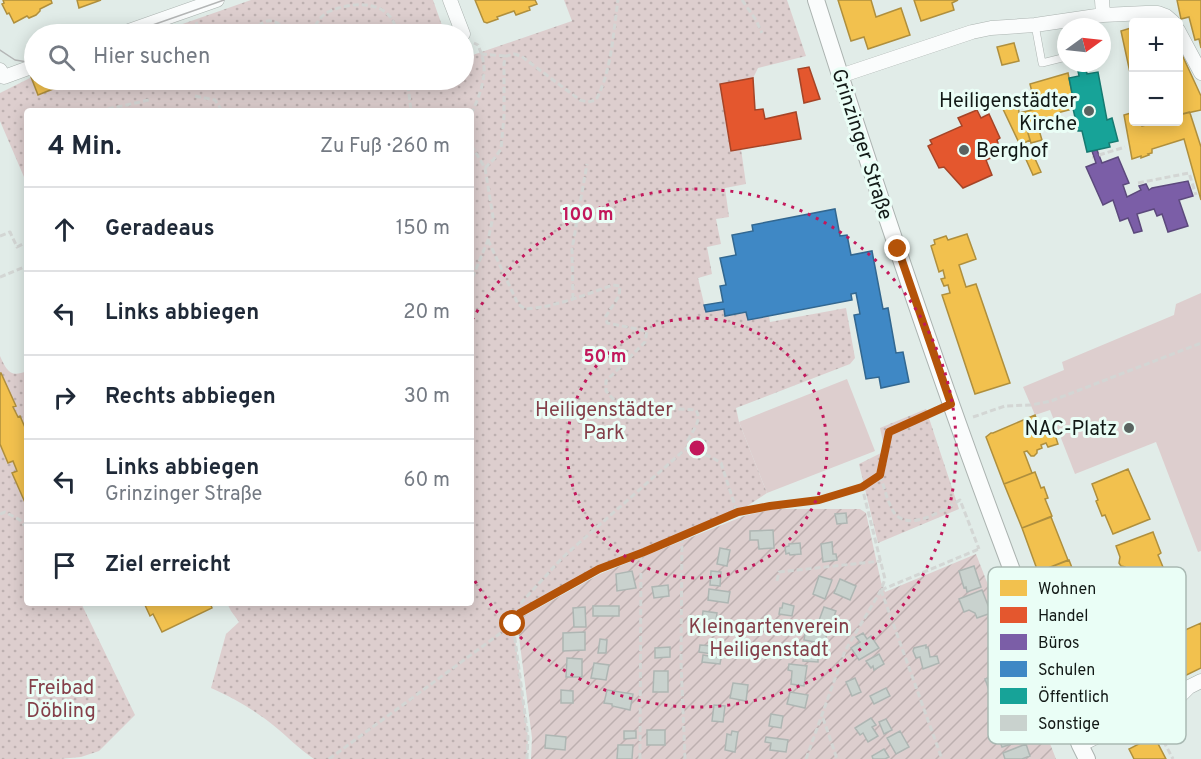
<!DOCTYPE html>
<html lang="de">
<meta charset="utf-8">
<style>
body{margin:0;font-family:Overpass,sans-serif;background:#f6f6f7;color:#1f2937}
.controls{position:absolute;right:18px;top:18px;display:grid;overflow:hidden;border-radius:6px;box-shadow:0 3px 15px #0003}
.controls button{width:54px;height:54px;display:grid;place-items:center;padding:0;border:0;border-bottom:2px solid #e0e1e3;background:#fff;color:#1f2937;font:30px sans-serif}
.compass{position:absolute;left:1057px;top:18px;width:54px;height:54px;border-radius:50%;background:#fff;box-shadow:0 3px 15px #0003;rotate:75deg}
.stop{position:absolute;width:18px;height:18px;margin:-14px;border:4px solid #b45309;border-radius:50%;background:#fff}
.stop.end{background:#b45309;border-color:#fff;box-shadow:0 2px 6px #0008}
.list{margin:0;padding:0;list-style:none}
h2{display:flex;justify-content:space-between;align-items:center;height:78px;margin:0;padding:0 24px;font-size:26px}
h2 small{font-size:20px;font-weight:400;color:#747a83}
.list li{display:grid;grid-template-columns:39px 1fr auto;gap:18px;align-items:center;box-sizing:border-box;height:84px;padding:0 24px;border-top:2px solid #e0e1e3}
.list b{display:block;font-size:22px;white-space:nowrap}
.list p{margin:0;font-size:20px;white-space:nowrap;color:#747a83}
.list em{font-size:20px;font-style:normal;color:#747a83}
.icon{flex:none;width:33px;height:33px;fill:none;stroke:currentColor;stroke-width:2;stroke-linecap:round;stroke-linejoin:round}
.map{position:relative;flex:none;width:1201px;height:759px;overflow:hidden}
.search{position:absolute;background:#fff;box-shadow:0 3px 15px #0003;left:24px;top:24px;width:450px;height:66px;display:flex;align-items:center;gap:15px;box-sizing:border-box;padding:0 21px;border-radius:33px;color:#747a83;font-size:22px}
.panel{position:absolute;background:#fff;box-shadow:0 3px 15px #0003;left:24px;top:108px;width:450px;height:498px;border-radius:6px}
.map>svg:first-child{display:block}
.grass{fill:#ddcece}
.park{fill:url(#park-dots)}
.garden{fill:url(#garden-furrows)}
.homes{fill:#f2c14e;stroke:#af8f3d;stroke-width:1.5}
.shops{fill:#e4572e;stroke:#a54427;stroke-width:1.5}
.offices{fill:#7b5ea7;stroke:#5c497c;stroke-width:1.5}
.schools{fill:#3f88c5;stroke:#326790;stroke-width:1.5}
.public{fill:#17a398;stroke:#167a71;stroke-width:1.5}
.building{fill:#c9d2ce;stroke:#aeb6b3;stroke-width:1.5}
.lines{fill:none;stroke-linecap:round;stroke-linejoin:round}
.service-casing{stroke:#abb3b0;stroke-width:8}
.minor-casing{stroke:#abb3b0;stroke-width:15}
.tertiary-casing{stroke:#abb3b0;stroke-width:18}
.path{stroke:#d3d6d4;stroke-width:3;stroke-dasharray:6 3;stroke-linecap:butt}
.service{stroke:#fafcfc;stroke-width:7}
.minor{stroke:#fafcfc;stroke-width:14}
.tertiary{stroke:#fafcfc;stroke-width:16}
.tram{stroke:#b4b6b6;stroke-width:1.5}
.route{stroke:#b45309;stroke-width:8}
.ring{fill:none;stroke:#c2185b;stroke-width:3;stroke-dasharray:3 6}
.poi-dot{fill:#5a6360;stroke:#eafef6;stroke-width:2}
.labels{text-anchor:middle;stroke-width:6;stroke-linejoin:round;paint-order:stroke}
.poi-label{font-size:20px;fill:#121916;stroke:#eafef6;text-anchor:end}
.street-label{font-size:20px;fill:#121916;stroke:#eafef6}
.park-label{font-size:20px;fill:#843f49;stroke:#eafef6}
.key{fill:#eafef6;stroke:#a9b9b3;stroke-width:1.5}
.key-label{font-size:16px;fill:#121916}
.centre{fill:#c2185b;stroke:#eafef6;stroke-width:3}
.ring-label{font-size:18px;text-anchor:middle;font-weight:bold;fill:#c2185b;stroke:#eafef6;stroke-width:6;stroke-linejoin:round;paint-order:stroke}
</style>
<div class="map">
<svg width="1201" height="759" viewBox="0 0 1201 759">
<defs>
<pattern id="park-dots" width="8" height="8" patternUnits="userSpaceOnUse" patternTransform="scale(1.5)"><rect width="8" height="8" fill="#ddcece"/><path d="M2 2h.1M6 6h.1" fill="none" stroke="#bdb0b0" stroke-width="1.8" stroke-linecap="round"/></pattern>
<pattern id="garden-furrows" width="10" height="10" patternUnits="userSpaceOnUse" patternTransform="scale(1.5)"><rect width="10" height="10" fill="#ddcece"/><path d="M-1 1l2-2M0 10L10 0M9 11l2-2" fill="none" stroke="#bdb0b0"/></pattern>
</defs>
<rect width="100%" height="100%" fill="#e1ece8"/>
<path class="grass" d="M1201 293V551L1198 552 1156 442 1075 474 1050 410 1035 415 1023 387 1064 370 1062 362 1174 315 1176 304Z
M847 379 875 451 767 493 739 422Z"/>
<path class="park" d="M251 0H433L445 34H154Z
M564 0H787L806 56 758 68 753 78 720 85 731 150 741 149 746 184 725 188 729 217 716 219 721 244 707 247 712 274 698 278 706 312 724 309 725 316 746 312 769 316 770 322 846 308 855 358 850 364 736 408 739 422 767 493 738 512 641 553 598 569 537 605 513 624 528 737 527 759H314C299 749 287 736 273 725 256 711 232 697 211 688L226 634 239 622 231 611 227 603H471V111H27V184L0 121V93L34 76V80H464V58L572 21Z
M0 356C7 371 10 378 27 371V603H81L135 715 99 751 81 757 59 759H0Z
M926 409 959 509 878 543 859 464 885 451 880 428Z"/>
<path class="garden" d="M774 509H860L866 513 881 582 885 592 976 554 1056 759H531L532 738 518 629 519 621 522 617 600 574 744 516Z"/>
<path class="homes" d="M3 0H51L52 3 40 9V11L36 15 29 18 27 16 14 23 9 13 7 14 2 4 4 3Z
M77 0H101L79 8Z
M475 0H535L537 4 529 7 530 10 516 15 514 11 497 17 498 19 487 23 484 22Z
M838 0H871L876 17 901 8 910 35 868 49 864 37 851 41Z
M914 0H958L952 3 954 10 921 21Z
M1177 0H1201V48L1199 39 1195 40 1189 17 1181 19Z
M1134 27V91L1121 31Z
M1014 43 1019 61 1002 65 997 47Z
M1178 46 1201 96V110L1178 115V101L1182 100 1178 93Z
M1068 73 1074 103 1068 106 1069 110 1057 113 1059 118 1047 121 1045 117 1036 120 1042 140 1031 143 1024 120 1019 113 1036 109 1030 84Z
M34 76V80H72L57 85 58 87 38 95 31 77Z
M1018 101 1019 113 1024 120 1030 140 1020 145 1003 109Z
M1134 112V122H1141L1142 126 1157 122H1178V115L1189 112 1190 113 1201 147V200L1184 139 1152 149V153L1148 154 1149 155 1141 158V156L1132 159 1124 115Z
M1032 152 1041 172 1033 175 1024 155Z
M967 234 976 259 959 265 966 287 976 284 1010 383 975 394 942 295 950 293 948 285 944 286 941 279 945 278 943 270 939 272 931 246 935 244 934 240 946 236 948 240Z
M0 373H1L16 406 13 407 18 417 20 416 27 432V507L12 473 17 471 13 461 8 463 0 444Z
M1035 415 1041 431 1052 426 1058 444 1048 447 1046 443 1041 445 1042 448 1037 450V453L1034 456H1031L1027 451 1024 452 1032 473 1004 484 986 437 991 433H993Z
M1128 469 1150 519 1113 534 1105 515 1102 516 1096 501 1098 500 1092 484Z
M1035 472 1041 488 1044 487 1048 498 1045 499 1052 516 1022 528 1004 484Z
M1051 517 1068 560 1038 572 1022 528Z
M1153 532 1161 553 1158 555 1170 584 1136 597 1125 567 1121 566 1119 563 1120 557 1116 546Z
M1069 560 1086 604 1055 615 1038 572Z
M144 603H210L212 608 162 632 153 614 150 616Z
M1201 623V668L1164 686 1147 650 1158 644 1157 640 1182 628 1183 631Z
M1154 736 1166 759H1134L1129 749Z"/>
<path class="shops" d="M809 67 820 99 804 103 798 69Z
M753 78 755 110 763 109 765 119 796 112 801 139 731 151 720 84Z
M977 110 981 118 989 114 1000 138 997 140 998 143 996 145 1000 154 986 160 992 175 963 188 944 167 939 168 928 146 932 144 930 140 962 126 958 118Z"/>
<path class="offices" d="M1097 150 1102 163 1118 157 1129 183 1123 185 1127 197 1141 190 1139 186 1146 184 1149 190 1152 188 1188 181 1193 196 1179 200 1188 226 1168 232 1162 214 1157 216 1154 209 1137 214 1142 231 1134 233 1128 218 1120 221 1113 200 1103 205 1086 167 1096 163 1092 151Z"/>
<path class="schools" d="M835 209 840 236 847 235 851 255 872 251 883 309 888 308 896 353 903 352 909 382 881 388 879 377 866 379 854 315 860 314 856 293 851 294 852 300 748 320 746 312 725 316 724 309 706 312 704 305 723 302 720 286 726 285 720 258 736 255 732 235 753 231 752 225Z"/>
<path class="public" d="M1086 69 1087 74 1098 72 1107 120 1112 118 1118 141 1109 143 1110 147 1087 152 1082 131H1078L1072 104 1074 103 1069 78 1079 76 1078 71Z"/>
<path class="building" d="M846 513 847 523 837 524 835 514Z
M773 530 774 548 759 549 758 540H750V531Z
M832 542 833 554H836L837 560 823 562 821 544Z
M800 543 801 554 790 555 789 553 786 554 785 547 789 546V544Z
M720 548 730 550 727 566 717 564Z
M974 566 981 587 967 592 966 587 964 588 959 571Z
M632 571 636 588 617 591 616 574Z
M711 571 721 572 720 586 710 585Z
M819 576 832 580 825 599 813 594Z
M840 579 856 586 850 600 834 593Z
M668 585 669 596 654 598 652 587Z
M709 589 730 592 728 603 708 600Z
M982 590 991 613 977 618 975 613 969 610 964 612 959 599Z
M783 603 794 606 792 616 779 614 780 608H782Z
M593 606H619V616H593Z
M585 607 586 627H574L573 608Z
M824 607 836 611 830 627 818 623Z
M703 611 717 613 716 620 702 619Z
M806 627 827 631 825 644 804 640Z
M585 632V650L563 651V633Z
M863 633 867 639 871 636 879 648 859 660 851 648 860 642 856 637Z
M600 639 607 640 606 653H598Z
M700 645 713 646 712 654 699 652Z
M926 645V648L928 647 930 657 937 656 939 663 923 669 920 657 916 658 913 651 914 648Z
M670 647V657L655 658V648Z
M804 647 823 649 822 657 818 656V662L803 661Z
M879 654 884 664 874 670 873 666 871 668 866 661Z
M703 655 721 658 720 664 702 662Z
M567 658 582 659V677H566Z
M594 663 609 665 606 680 591 678Z
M789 664 807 666 804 686 791 684 792 671 788 670Z
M1013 664 1019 681 989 690 985 679 992 677 990 671Z
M654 671H668V692H653Z
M855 678 861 692 852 696 846 682Z
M733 683 748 685 746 701 730 698Z
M886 688 890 696 874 704 870 696Z
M561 690 573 691V703H561Z
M607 690 633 694 630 710 612 706V704L604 703Z
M790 692 808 695 805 708 787 704Z
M714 705 725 706 723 722 712 721Z
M771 714 783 716 781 728 769 726Z
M871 718 876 725 872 727 878 736 868 742 863 733 860 735 855 728Z
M886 719 892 730 884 734 879 722Z
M1021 729 1025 740 1002 747 998 736Z
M647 730H665V745H647Z
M624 731H636V738L624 739Z
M732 731 738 732 735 752 725 750 727 734 731 735Z
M900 731 909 747 896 754 887 738Z
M546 735 566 737 565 750 545 748Z
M766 737 788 740 786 752 770 750 771 743 765 742Z
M1026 744 1030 756 1022 759H1005L1003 753Z
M618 745H633L632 759H617Z
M884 749 889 757 885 759H873L872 756Z"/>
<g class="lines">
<defs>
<path id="service" d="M1035 25 1042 63 1066 57"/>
<path id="minor" d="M450 0 463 34
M1102 0 1103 15
M1178 30 1201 73
M120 34 217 0
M0 70 4 77 34 66
M840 76 972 32 991 28 1035 25 1103 15 1146 13H1158L1166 16 1173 22
M1080 745 1181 695 1189 687 1201 681"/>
<path id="tertiary" d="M816 0C874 182 934 363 1001 541 1026 609 1053 677 1080 745L1087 759"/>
</defs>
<use href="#service" class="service-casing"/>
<use href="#minor" class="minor-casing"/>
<use href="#tertiary" class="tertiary-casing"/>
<path class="path" d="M742 0 756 20 762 33
M196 22 201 34
M254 34C259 17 280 16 285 34
M311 34C315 26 319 17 328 12 354 0 393 0 397 34
M481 54 506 56
M333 80C346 86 359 84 372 80
M400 80 408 86 411 111
M195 96 215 100 222 111
M99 111 149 100
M471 114C479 98 487 77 483 60 482 55 480 50 478 45L474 43
M471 145 485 168 493 217 488 240 471 281
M1099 155 1125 147
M1092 157H1093
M485 168 494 159 501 149 504 117V63L506 56 514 54 521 56 580 100 588 102 596 100C612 70 613 33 618 0
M1138 183 1189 173 1196 195
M0 236 10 232 17 247 27 242
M488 240 518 304 525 309C556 307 584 295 613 285L620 286 619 296 606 316 607 323 647 331 645 342 606 381V391L614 400 626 406 696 410C702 421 693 430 688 440L689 446
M0 277 27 266
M573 299 572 249 587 164
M973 417 1005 406 1031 405 1051 401 1201 343
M689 446C699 453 711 456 721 463L737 512
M880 475C884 487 887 500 893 511 907 534 944 510 960 500L979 549
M0 514 5 512 20 520 27 528
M682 537 681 663 685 759
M777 581 779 572 881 561
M881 590 942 759
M881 590 979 549
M520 613 522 602 562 558 689 446
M823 718 837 759
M1155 725 1173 759
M329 759 513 624
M527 759 528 737 513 624 520 613 599 569 644 552 738 512 770 506 819 500 862 487 880 475 889 432 937 411
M640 759 641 554
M806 759 845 651 881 590 885 579 862 487"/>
<use href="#service" class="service"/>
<use href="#minor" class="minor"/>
<use href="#tertiary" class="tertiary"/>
<path class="tram" d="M127 34 224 0
M0 50 15 60 34 63"/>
</g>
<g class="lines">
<path class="route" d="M513 624 520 613 599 569 644 552 738 512 770 506 819 500 862 487 880 475 889 432 951 404 898 249"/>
</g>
<g class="ring">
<circle cx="697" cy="448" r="130"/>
<path d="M472 320A259 259 0 1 1 472 576"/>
</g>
<g class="poi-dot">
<circle cx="1089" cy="111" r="6"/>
<circle cx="964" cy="150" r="6"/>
<circle cx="1129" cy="428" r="6"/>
</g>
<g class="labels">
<g class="poi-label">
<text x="1077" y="107">Heiligenstädter<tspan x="1077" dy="23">Kirche</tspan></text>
<text x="976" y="157" text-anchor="start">Berghof</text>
<text x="1117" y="435">NAC-Platz</text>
</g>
<g class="street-label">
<text transform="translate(863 144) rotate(72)" y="7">Grinzinger Straße</text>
</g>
<g class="park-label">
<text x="604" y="416">Heiligenstädter<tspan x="604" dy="23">Park</tspan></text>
<text x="769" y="633">Kleingartenverein<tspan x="769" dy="23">Heiligenstadt</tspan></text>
<text x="61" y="694">Freibad<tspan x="61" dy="23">Döbling</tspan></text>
</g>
</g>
<rect x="988" y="567" width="198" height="177" rx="9" class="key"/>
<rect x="1000" y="580" width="27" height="16" fill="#f2c14e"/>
<rect x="1000" y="607" width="27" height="16" fill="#e4572e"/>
<rect x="1000" y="634" width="27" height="16" fill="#7b5ea7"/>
<rect x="1000" y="661" width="27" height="16" fill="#3f88c5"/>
<rect x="1000" y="688" width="27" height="16" fill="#17a398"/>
<rect x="1000" y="715" width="27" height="16" fill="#c9d2ce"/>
<g class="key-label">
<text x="1038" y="594">Wohnen</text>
<text x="1038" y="621">Handel</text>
<text x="1038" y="648">Büros</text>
<text x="1038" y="675">Schulen</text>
<text x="1038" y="702">Öffentlich</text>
<text x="1038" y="729">Sonstige</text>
</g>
<circle cx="697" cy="448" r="9" class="centre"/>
<g class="ring-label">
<text x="588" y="220">100 m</text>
<text x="605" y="362">50 m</text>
</g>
</svg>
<div class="controls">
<button>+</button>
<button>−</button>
</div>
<svg class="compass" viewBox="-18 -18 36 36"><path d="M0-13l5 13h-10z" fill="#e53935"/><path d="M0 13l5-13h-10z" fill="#747a83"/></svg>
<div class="stop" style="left:513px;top:624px"></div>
<div class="stop end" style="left:898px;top:249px"></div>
<div class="search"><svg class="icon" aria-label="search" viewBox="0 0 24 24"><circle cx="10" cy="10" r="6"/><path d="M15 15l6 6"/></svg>Hier suchen</div>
<section class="panel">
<h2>4 Min.<small>Zu Fuß · 260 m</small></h2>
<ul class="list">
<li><svg class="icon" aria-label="ahead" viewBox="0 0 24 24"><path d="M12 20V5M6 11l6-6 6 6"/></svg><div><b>Geradeaus</b></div><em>150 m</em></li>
<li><svg class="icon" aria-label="left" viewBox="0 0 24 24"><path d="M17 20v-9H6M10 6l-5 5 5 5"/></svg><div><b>Links abbiegen</b></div><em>20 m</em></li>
<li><svg class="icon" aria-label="right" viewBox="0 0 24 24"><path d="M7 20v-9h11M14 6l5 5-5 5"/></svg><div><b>Rechts abbiegen</b></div><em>30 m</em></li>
<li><svg class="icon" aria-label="left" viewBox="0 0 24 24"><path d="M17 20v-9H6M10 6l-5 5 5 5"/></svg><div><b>Links abbiegen</b><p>Grinzinger Straße</p></div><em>60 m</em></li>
<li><svg class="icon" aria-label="arrive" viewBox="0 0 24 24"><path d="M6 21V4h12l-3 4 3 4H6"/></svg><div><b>Ziel erreicht</b></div></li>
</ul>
</section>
</div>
